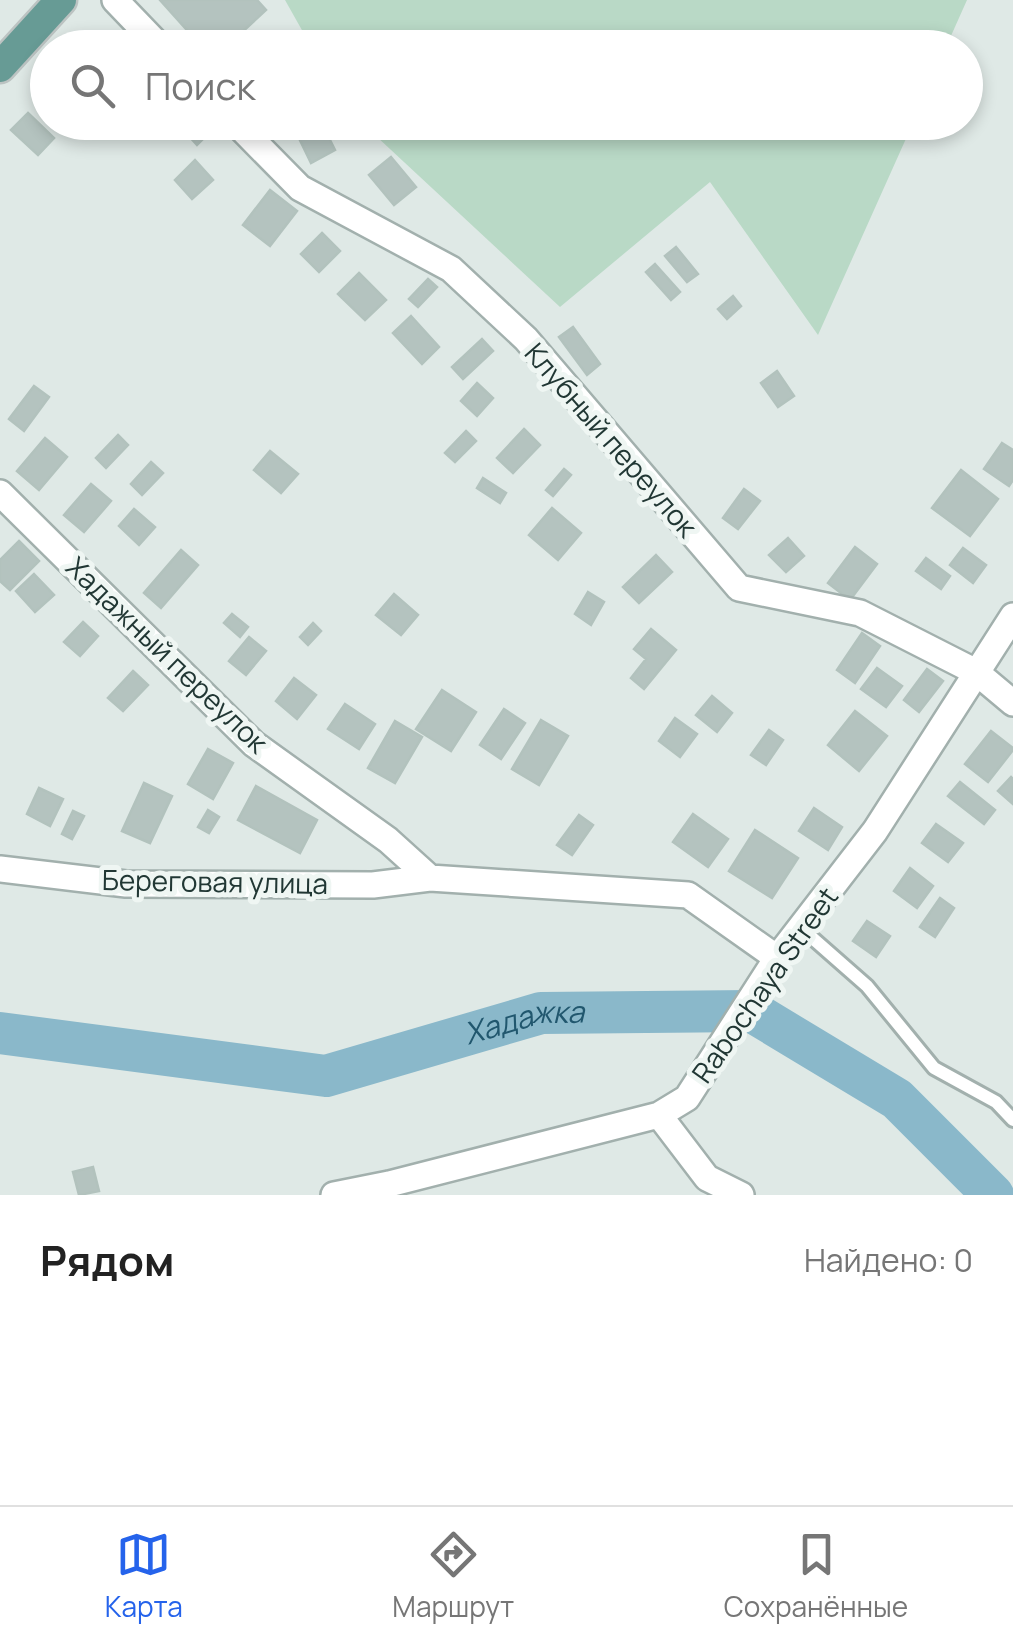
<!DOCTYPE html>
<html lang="ru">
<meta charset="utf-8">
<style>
body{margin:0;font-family:Manrope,sans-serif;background:#f6f6f6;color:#222}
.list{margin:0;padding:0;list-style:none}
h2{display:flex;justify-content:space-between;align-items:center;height:130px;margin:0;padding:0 40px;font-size:42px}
h2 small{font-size:32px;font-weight:400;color:#767676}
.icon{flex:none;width:55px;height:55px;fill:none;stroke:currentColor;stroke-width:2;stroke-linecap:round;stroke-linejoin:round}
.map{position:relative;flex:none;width:1013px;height:1195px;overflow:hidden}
.search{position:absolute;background:#fff;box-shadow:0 5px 15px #0003;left:30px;right:30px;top:30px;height:110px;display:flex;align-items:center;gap:25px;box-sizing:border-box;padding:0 35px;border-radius:55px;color:#767676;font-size:38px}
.sheet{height:310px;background:#fff}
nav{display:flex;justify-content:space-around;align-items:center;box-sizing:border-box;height:140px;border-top:2px solid #e0e0e0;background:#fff;font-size:28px;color:#767676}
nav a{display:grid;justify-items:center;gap:5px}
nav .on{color:#2563eb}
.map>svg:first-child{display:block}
.green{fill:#b9d9c6}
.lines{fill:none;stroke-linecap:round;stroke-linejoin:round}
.river{stroke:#8ab8ca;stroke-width:42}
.building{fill:#b4c3bf;stroke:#b2c2bd;stroke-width:2.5}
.service-casing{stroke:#a2b0ad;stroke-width:18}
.minor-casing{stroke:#a2b0ad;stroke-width:30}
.primary-casing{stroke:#bcc3c2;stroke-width:35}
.service{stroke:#fff;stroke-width:12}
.minor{stroke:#fff;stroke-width:25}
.primary{stroke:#679b95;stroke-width:30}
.labels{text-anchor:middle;stroke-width:10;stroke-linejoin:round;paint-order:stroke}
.street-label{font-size:28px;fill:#213734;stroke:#eff6f3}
.water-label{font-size:30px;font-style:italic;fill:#21576e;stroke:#eff6f3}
</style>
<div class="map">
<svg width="1013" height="1195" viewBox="0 0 1013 1195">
<rect width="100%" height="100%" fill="#dfe9e6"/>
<path class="green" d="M285 0H967L946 47 312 48Z
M362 123H913L818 335 710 182 560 307Z"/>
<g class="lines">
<path class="river" id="s1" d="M0 1033 326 1076 541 1013 751 1011 897 1099 993 1195"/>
</g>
<path class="building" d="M160 0H257L266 10 225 48H203Z
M28 113 54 138 38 155 11 130Z
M201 122H212L216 126 197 145 188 135Z
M322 124 335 150 311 163 298 136Z
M391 157 416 187 394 205 369 175Z
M195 160 213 180 192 199 175 180Z
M270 190 297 211 270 246 243 225Z
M322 233 340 251 319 272 301 254Z
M676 247 698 274 687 282 665 256Z
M655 264 680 292 671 300 646 272Z
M359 273 386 300 365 320 338 294Z
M428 279 437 287 418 307 409 299Z
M733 296 741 306 727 319 718 309Z
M411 316 439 347 422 364 393 333Z
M573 327 600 364 587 375 559 337Z
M482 339 493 351 463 379 452 367Z
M777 371 794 396 778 407 761 383Z
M477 383 493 398 477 416 461 401Z
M34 386 49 397 24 431 9 419Z
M524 429 540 445 513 473 497 458Z
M466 431 476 441 455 462 445 453Z
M118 435 128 445 106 468 96 458Z
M45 438 67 457 39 490 17 471Z
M1002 443 1013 450V480L1009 486 984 469Z
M270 451 298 474 281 493 254 470Z
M151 462 163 473 142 495 131 484Z
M564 469 571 475 553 496 546 490Z
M961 470 998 499 970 536 932 508Z
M483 478 506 493 500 503 477 488Z
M91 484 111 501 84 532 64 515Z
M744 489 760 501 738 529 723 518Z
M552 508 581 533 558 560 529 535Z
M134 509 155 527 139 545 119 526Z
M788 538 804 556 786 572 769 555Z
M19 541 39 561 10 590 0 581V560Z
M855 547 877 564 850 600 828 583Z
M963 548 986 565 973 583 950 565Z
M181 550 198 565 161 608 144 593Z
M656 555 672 572 639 603 623 587Z
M926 558 950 576 941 589 916 571Z
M34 574 54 595 35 612 16 591Z
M588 592 604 602 591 625 575 614Z
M394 594 418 615 401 635 376 615Z
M232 614 248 627 240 637 224 623Z
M83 622 98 636 80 656 64 642Z
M313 623 321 631 308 645 300 637Z
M651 629 676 650 644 689 631 678 646 659 634 649Z
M862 633 880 646 855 683 837 670Z
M249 637 266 651 246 675 229 661Z
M877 668 902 686 886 707 861 689Z
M927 669 943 681 919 712 904 700Z
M133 671 148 685 123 711 108 698Z
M294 678 316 695 297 719 276 701Z
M442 690 476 712 451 751 416 729Z
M712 696 732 713 717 732 696 715Z
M345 704 375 724 359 749 328 729Z
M504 709 525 723 501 759 480 745Z
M855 711 887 736 859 771 828 745Z
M675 718 697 734 680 757 659 741Z
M541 720 568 736 539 785 512 769Z
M395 721 422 737 395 783 368 768Z
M769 730 783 740 766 765 751 755Z
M991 731 1013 748V750L988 782 965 764Z
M208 749 233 763 213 799 188 784Z
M1011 777 1013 779V804L998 791Z
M960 782 995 810 984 824 948 796Z
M144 783 172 796 150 843 122 831Z
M256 786 317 820 300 853 238 820Z
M39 788 63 799 50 826 27 814Z
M814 808 842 827 828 850 799 831Z
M208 810 219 817 209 833 198 827Z
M73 811 84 816 72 839 62 834Z
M693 814 728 839 708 867 673 842Z
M579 815 593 825 572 855 557 845Z
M936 824 963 843 948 862 922 843Z
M755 830 798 858 772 898 729 871Z
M910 868 933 886 917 908 894 891Z
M940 898 954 908 935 937 920 927Z
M867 921 890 936 876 957 853 941Z
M93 1167 99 1191 79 1195 73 1172Z"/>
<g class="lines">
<defs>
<path id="service" d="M801 928 867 986 934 1068 996 1102 1013 1120"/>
<path id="minor" d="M115 0 161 48
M235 122 300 188 451 269 526 339 739 588 860 613 976 672 1013 703
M0 493 254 744 388 840 430 878 688 895 777 958
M0 869 126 884 373 885 430 878
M659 1115 707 1178 741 1195
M334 1195 389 1184 659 1115 687 1098 777 958 875 831 1013 616"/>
<path id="primary" d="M0 67 61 0"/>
</defs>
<use href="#service" class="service-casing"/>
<use href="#minor" class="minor-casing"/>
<use href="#primary" class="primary-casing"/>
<use href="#service" class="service"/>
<use href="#minor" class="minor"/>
<use href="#primary" class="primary"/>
</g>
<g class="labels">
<g class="street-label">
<text transform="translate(611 440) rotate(49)" y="10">Клубный переулок</text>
<text transform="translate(167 655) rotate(44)" y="10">Хадажный переулок</text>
<text transform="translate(215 882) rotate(1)" y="10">Береговая улица</text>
<text transform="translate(765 985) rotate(-55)" y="10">Rabochaya Street</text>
</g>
<g class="water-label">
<text dy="10" stroke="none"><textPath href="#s1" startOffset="535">Хадажка</textPath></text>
</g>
</g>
</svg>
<div class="search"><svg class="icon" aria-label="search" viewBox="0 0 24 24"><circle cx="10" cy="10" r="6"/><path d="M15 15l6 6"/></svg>Поиск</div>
</div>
<section class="sheet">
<h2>Рядом<small>Найдено: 0</small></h2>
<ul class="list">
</ul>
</section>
<nav>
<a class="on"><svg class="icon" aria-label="map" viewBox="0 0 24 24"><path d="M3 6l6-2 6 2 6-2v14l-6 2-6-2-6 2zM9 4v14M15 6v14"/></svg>Карта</a>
<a><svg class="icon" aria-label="directions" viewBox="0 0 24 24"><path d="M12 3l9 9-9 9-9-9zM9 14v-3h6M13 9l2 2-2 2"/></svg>Маршрут</a>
<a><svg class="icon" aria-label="saved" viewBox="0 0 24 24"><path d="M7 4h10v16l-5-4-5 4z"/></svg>Сохранённые</a>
</nav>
